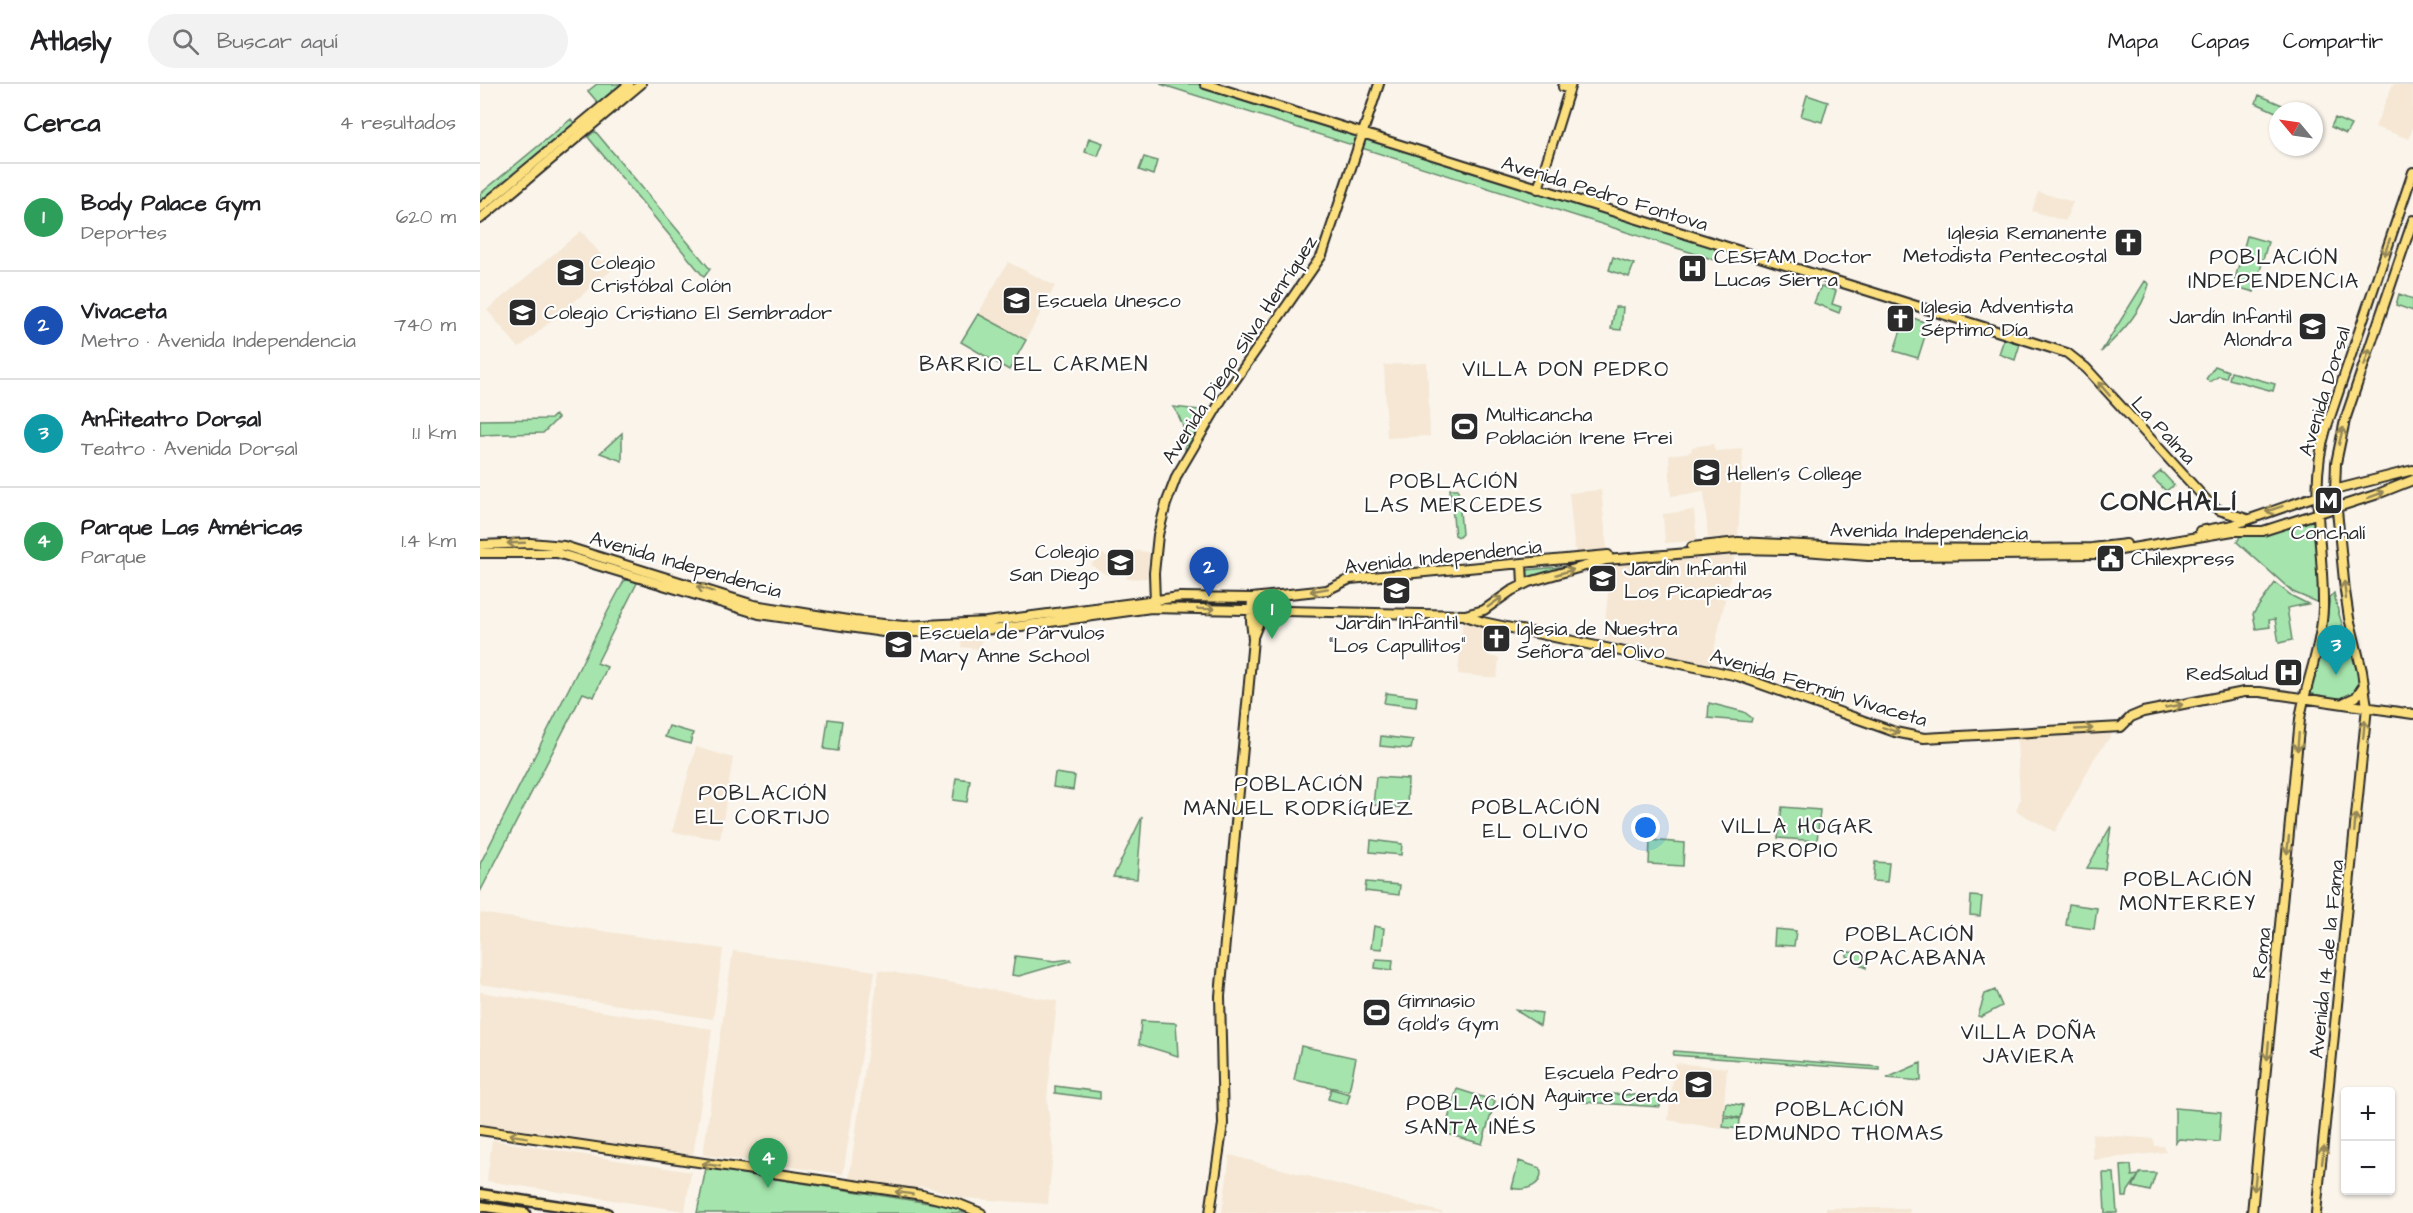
<!DOCTYPE html>
<html lang="es">
<meta charset="utf-8">
<style>
body{margin:0;font-family:"Architects Daughter",sans-serif;background:#f2f2f2;color:#202124}
.controls{position:absolute;right:18px;bottom:18px;display:grid;overflow:hidden;border-radius:6px;box-shadow:0 2px 4px #0004}
.controls button{width:54px;height:54px;display:grid;place-items:center;padding:0;border:0;border-bottom:2px solid #e0e0e0;background:#fff;color:#202124;font:30px sans-serif}
.compass{position:absolute;left:1789px;top:18px;width:54px;height:54px;border-radius:50%;background:#fff;box-shadow:0 2px 4px #0004;rotate:299deg}
.you{position:absolute;left:1166px;top:744px;width:21px;height:21px;margin:-15px;border:4px solid #fff;border-radius:50%;background:#1a73e8;box-shadow:0 0 0 9px #1a73e833}
.badge{display:grid;place-items:center;width:39px;height:39px;border-radius:50%;background:#111827;color:#fff;font-size:20px;font-weight:700}
.pin{position:absolute;translate:-50% -50px;filter:drop-shadow(0 2px 3px #0008)}
.pin::after{content:'';position:absolute;top:32px;width:21px;height:18px;background:inherit;clip-path:polygon(0 0,100% 0,50% 100%)}
.list{margin:0;padding:0;list-style:none}
h2{display:flex;justify-content:space-between;align-items:center;height:78px;margin:0;padding:0 24px;font-size:26px}
h2 small{font-size:20px;font-weight:400;color:#757577}
.list li{display:grid;grid-template-columns:39px 1fr auto;gap:18px;align-items:center;box-sizing:border-box;height:108px;padding:0 24px;border-top:2px solid #e0e0e0}
.list b{display:block;font-size:22px;white-space:nowrap}
.list p{margin:0;font-size:20px;white-space:nowrap;color:#757577}
.list em{font-size:20px;font-style:normal;color:#757577}
.icon{flex:none;width:33px;height:33px;fill:none;stroke:currentColor;stroke-width:2;stroke-linecap:round;stroke-linejoin:round}
.map{position:relative;flex:none;width:1933px;height:1129px;overflow:hidden}
header{display:flex;align-items:center;gap:36px;box-sizing:border-box;height:84px;padding:0 30px;background:#fff;border-bottom:2px solid #e0e0e0}
header strong{font-size:28px}
nav{display:flex;gap:33px;margin-inline-start:auto;font-size:21px}
.search{width:420px;height:54px;background:#f2f2f2;display:flex;align-items:center;gap:15px;box-sizing:border-box;padding:0 21px;border-radius:33px;color:#757577;font-size:22px}
main{display:flex}
aside{flex:1;background:#fff}
.map>svg:first-child{display:block}
.built{fill:#f5e7d3}
.green{fill:#a5e5ad;stroke:#68886c;stroke-width:1.5}
.lines{fill:none;stroke-linecap:round;stroke-linejoin:round}
.major-casing{stroke:#2b2b2b;stroke-width:12}
.highway-casing{stroke:#2b2b2b;stroke-width:13}
.major{stroke:#fce080;stroke-width:8}
.highway{stroke:#fce080;stroke-width:8}
.oneway{stroke:#948656}
.labels{text-anchor:middle;stroke-width:4.5;stroke-linejoin:round;paint-order:stroke}
.street-label{font-size:20px;fill:#2b2b2b;stroke:#fff}
.poi-label{font-size:20px;fill:#2b2b2b;stroke:#fff;text-anchor:start}
.neighbourhood-label{font-size:21px;letter-spacing:1.5px;fill:#2b2b2b;stroke:#fff}
.district-label{font-size:26px;font-weight:bold;letter-spacing:1.5px;fill:#2b2b2b;stroke:#fff}
</style>
<header>
<strong>Atlasly</strong>
<div class="search"><svg class="icon" aria-label="search" viewBox="0 0 24 24"><circle cx="10" cy="10" r="6"/><path d="M15 15l6 6"/></svg>Buscar aquí</div>
<nav><a>Mapa</a><a>Capas</a><a>Compartir</a></nav>
</header>
<main>
<aside>
<h2>Cerca<small>4 resultados</small></h2>
<ul class="list">
<li><span class="badge" style="background:#2e9e5b">1</span><div><b>Body Palace Gym</b><p>Deportes</p></div><em>620 m</em></li>
<li><span class="badge" style="background:#1a4fb4">2</span><div><b>Vivaceta</b><p>Metro · Avenida Independencia</p></div><em>740 m</em></li>
<li><span class="badge" style="background:#0f9aa8">3</span><div><b>Anfiteatro Dorsal</b><p>Teatro · Avenida Dorsal</p></div><em>1.1 km</em></li>
<li><span class="badge" style="background:#2e9e5b">4</span><div><b>Parque Las Américas</b><p>Parque</p></div><em>1.4 km</em></li>
</ul>
</aside>
<div class="map">
<svg width="1933" height="1129" viewBox="0 0 1933 1129">
<rect width="100%" height="100%" fill="#faf4eb"/>
<filter id="ink" filterUnits="userSpaceOnUse"><feTurbulence type="fractalNoise" baseFrequency=".0167" numOctaves="2"/><feDisplacementMap in="SourceGraphic" scale="12" xChannelSelector="R" yChannelSelector="G"/><feConvolveMatrix kernelMatrix="1 2 1 2 8 2 1 2 1" color-interpolation-filters="sRGB"/></filter>
<g filter="url(#ink)">
<path class="built" d="M1913 0H1933V43L1929 55 1895 43Z
M1558 108 1593 118 1585 137 1552 127Z
M101 147 133 185 39 264 7 226Z
M528 178 575 202 546 256 498 230Z
M1830 234 1841 237 1836 253 1825 250Z
M947 279 950 352 907 354 904 281Z
M1233 360 1235 367 1263 365 1258 453 1228 454 1224 408 1191 412 1189 371 1211 368 1212 363Z
M1121 406 1127 465 1095 469 1089 409Z
M1214 426 1217 457 1185 459 1183 430Z
M642 466 669 468 667 494 647 495V490L627 491 611 481 621 469 635 477Z
M1255 470 1231 580 1123 557 1131 481Z
M983 536 1012 545 1008 572 1019 574 1017 594 978 590Z
M502 551 500 565 481 563 482 552Z
M412 553H427L425 568 410 567Z
M1633 649 1615 673 1575 748 1536 727 1540 716 1537 655Z
M216 663 253 674 240 755 192 748Z
M0 829 243 865 233 935 0 900Z
M253 867 395 887 363 1090 223 1071Z
M399 886 577 917 567 1014 573 1067 568 1120 483 1114 451 1104 440 1102 439 1106 369 1096Z
M0 908 232 945 213 1071 0 1041Z
M1195 979 1247 984 1242 1045 1188 1036Z
M1612 1050 1674 1055 1675 1062H1684L1686 1068 1613 1076Z
M12 1056 211 1088 205 1127 7 1097Z
M750 1071 876 1105 964 1129H742Z
M1346 1124H1430L1429 1129H1346Z"/>
<path class="green" d="M117 0H144L119 20 108 7Z
M680 0H717L1234 163 1238 177Z
M1327 11 1348 18 1342 38 1321 32Z
M1779 11 1809 24 1808 27H1798V29L1776 19Z
M1855 34 1871 41 1866 50 1851 43Z
M91 35 96 42 0 122V110Z
M115 47 230 185 224 193 108 53Z
M609 54 623 59 618 72 605 68Z
M664 73 677 77 673 91 659 86Z
M1767 152 1788 158 1774 208 1753 202Z
M1133 173 1154 180 1149 193 1129 186Z
M1665 197 1669 200C1662 228 1642 248 1621 268Z
M1341 202 1356 207 1352 220 1361 223 1359 229 1334 219Z
M1919 210 1933 215V227L1916 221Z
M1135 223H1143L1141 246 1131 245Z
M498 230 546 256 529 286 481 258Z
M1431 233 1444 238 1441 247 1446 249 1438 274 1414 267 1422 243 1427 244Z
M1524 255 1540 260 1535 276 1519 270Z
M1735 282 1748 287 1746 294 1739 292 1730 298 1726 295Z
M1751 288 1795 300 1793 307 1749 295Z
M693 323 730 327 705 371C706 351 704 338 693 323Z
M75 331 78 334 63 349 0 351V336L71 335Z
M995 335 996 348 976 350 975 336Z
M142 349V377L120 369Z
M1681 387 1694 401 1686 407 1673 394Z
M970 405H978L982 450 979 453 975 451Z
M1835 434 1841 520 1813 508 1757 458 1761 451Z
M1101 481 1048 495 1047 486Z
M150 495 158 497 117 579 127 583 114 613 103 609 0 808V780L130 523 144 497Z
M1795 499 1812 512 1828 520 1807 524 1812 556 1799 559 1795 535 1789 536 1790 543 1776 545 1773 530Z
M1854 509 1858 527 1881 600C1874 622 1850 613 1832 610L1829 606 1844 559 1850 513Z
M906 609 937 613 936 623 904 619Z
M1229 619 1264 628 1272 634 1271 638 1228 634Z
M348 635 362 637 358 667 344 665Z
M189 642 213 649 210 660 185 653Z
M901 652 933 656 931 665 900 662Z
M575 689 595 692 593 706 573 703Z
M896 693 928 695 927 724 893 721Z
M476 694 490 696 487 718 473 716Z
M1302 723 1340 726 1337 757 1298 754Z
M662 733 657 795 633 793Z
M1631 742 1625 785 1607 784Z
M891 756 922 760 921 771 890 768Z
M1170 756 1204 759 1203 782 1169 780Z
M1395 778 1409 779 1407 798 1393 797Z
M886 798 920 801 919 811 885 807Z
M1491 812 1502 813 1500 832 1490 831Z
M1589 820 1617 824 1614 845 1586 841Z
M894 842 904 844 902 865 891 864Z
M1295 845 1316 847 1314 862 1294 861Z
M1367 868 1387 869 1386 884 1367 872Z
M535 872 575 877 591 875V877L539 892 532 891Z
M896 875 913 876 912 886 895 884Z
M1515 906 1522 922 1501 933 1498 932 1505 910Z
M1034 925 1062 929 1060 942Z
M661 937 696 939 698 972 659 960Z
M821 962 876 974 869 1007 814 996Z
M1194 967 1399 983V986L1193 971Z
M1441 979V997L1407 994Z
M575 1002 620 1008V1015L575 1009Z
M851 1005 870 1010 867 1020 848 1015Z
M977 1005 1015 1017 1002 1060 964 1049Z
M1103 1009 1180 1012V1023L1103 1018Z
M1246 1019 1263 1021 1261 1034 1244 1031Z
M1695 1024 1741 1028 1739 1058 1699 1055 1695 1059Z
M1244 1033 1260 1035 1259 1045 1243 1043Z
M1039 1077 1060 1084C1065 1101 1046 1108 1032 1104Z
M1651 1081 1652 1092 1659 1091 1648 1107 1647 1113H1643L1641 1082Z
M226 1084 481 1124 489 1129H217Z
M1634 1089 1637 1129H1625L1623 1089Z
M1660 1089H1676L1670 1107 1653 1103Z"/>
<g class="lines">
<defs>
<path id="major" d="M725 0 1587 269 1606 284 1730 420 1739 426 1767 435
M1084 0 1083 3 1089 5
M1058 105 1091 0
M0 124 149 0
M0 135 161 0
M1720 447 1753 441 1850 407 1933 386
M0 461 50 459 84 462 274 521 374 537 424 542 506 538 700 513 772 514 847 506 870 495 1128 471
M1212 463 1258 458 1389 464 1540 465 1612 464 1646 460
M0 469H77L279 530 410 549 519 545 671 524 985 531 1004 526 1031 507 1049 498 1126 476 1255 465 1312 466 1388 472H1431L1617 470 1753 447H1783L1895 411 1933 396
M1042 480 1043 500
M675 518 674 489 678 451 686 420 697 391 742 315 842 171 899 0
M986 532 1003 538 1258 592 1415 648 1444 654 1641 643 1651 633 1663 628 1764 608H1780L1933 630
M773 553 779 538 780 513
M1865 618 1876 613 1884 601
M0 1046 442 1111 479 1120 501 1129
M730 1129 743 1040 740 912 773 555 771 537 772 514
M1772 1129 1820 635C1826 597 1842 562 1843 523 1844 464 1828 404 1846 345L1933 88
M1836 1129 1887 623 1882 587 1869 534 1865 507 1855 406 1856 379 1865 336 1933 136"/>
<path id="highway" d="M0 1110 127 1129
M0 1122 45 1129"/>
</defs>
<use href="#major" class="major-casing"/>
<use href="#highway" class="highway-casing"/>
<use href="#major" class="major"/>
<use href="#highway" class="highway"/>
</g>
<defs><path id="oneway-shaft" d="M-6 0H5M1.5-3L5.5 0L1.5 3" fill="none" stroke-width="1.6" stroke-linecap="round" stroke-linejoin="round" transform="scale(1.5)"/></defs>
<g class="oneway">
<use href="#oneway-shaft" transform="translate(1907 163) rotate(109)"/>
<use href="#oneway-shaft" transform="translate(1887 273) rotate(-72)"/>
<use href="#oneway-shaft" transform="translate(1624 305) rotate(-131)"/>
<use href="#oneway-shaft" transform="translate(1861 352) rotate(-76)"/>
<use href="#oneway-shaft" transform="translate(1896 411) rotate(-20)"/>
<use href="#oneway-shaft" transform="translate(1794 425) rotate(161)"/>
<use href="#oneway-shaft" transform="translate(36 459) rotate(178)"/>
<use href="#oneway-shaft" transform="translate(1085 488) rotate(-16)"/>
<use href="#oneway-shaft" transform="translate(225 505) rotate(-162)"/>
<use href="#oneway-shaft" transform="translate(839 506) rotate(170)"/>
<use href="#oneway-shaft" transform="translate(1865 506) rotate(-96)"/>
<use href="#oneway-shaft" transform="translate(1015 518) rotate(-35)"/>
<use href="#oneway-shaft" transform="translate(726 525) rotate(1)"/>
<use href="#oneway-shaft" transform="translate(1694 622) rotate(-10)"/>
<use href="#oneway-shaft" transform="translate(1604 645) rotate(-3)"/>
<use href="#oneway-shaft" transform="translate(1884 645) rotate(-85)"/>
<use href="#oneway-shaft" transform="translate(1411 646) rotate(18)"/>
<use href="#oneway-shaft" transform="translate(1818 658) rotate(95)"/>
<use href="#oneway-shaft" transform="translate(1875 739) rotate(-85)"/>
<use href="#oneway-shaft" transform="translate(1808 761) rotate(96)"/>
<use href="#oneway-shaft" transform="translate(1788 967) rotate(95)"/>
<use href="#oneway-shaft" transform="translate(38 1052) rotate(-171)"/>
<use href="#oneway-shaft" transform="translate(1843 1071) rotate(-84)"/>
<use href="#oneway-shaft" transform="translate(231 1081) rotate(-172)"/>
<use href="#oneway-shaft" transform="translate(1775 1098) rotate(96)"/>
<use href="#oneway-shaft" transform="translate(424 1109) rotate(-171)"/>
</g>
</g>
<defs>
<symbol id="church-square" viewBox="-11 -11 22 22"><rect x="-9" y="-9" width="18" height="18" rx="4" fill="#2b2b2b" stroke="#fff"/><path d="M-1.2-6h2.4v3.5h3.3v2.4h-3.3V6h-2.4V-.1h-3.3v-2.4h3.3Z" fill="#fff"/></symbol>
<symbol id="hospital-square" viewBox="-11 -11 22 22"><rect x="-9" y="-9" width="18" height="18" rx="4" fill="#2b2b2b" stroke="#fff"/><path d="M-5-5h3v3.5h4V-5h3V5h-3V1.5h-4V5h-3Z" fill="#fff"/></symbol>
<symbol id="school-square" viewBox="-11 -11 22 22"><rect x="-9" y="-9" width="18" height="18" rx="4" fill="#2b2b2b" stroke="#fff"/><path d="M0-5L7-2L0 1L-7-2ZM-4 1L0 2.5L4 1V4Q0 6-4 4Z" fill="#fff"/></symbol>
<symbol id="stadium-square" viewBox="-11 -11 22 22"><rect x="-9" y="-9" width="18" height="18" rx="4" fill="#2b2b2b" stroke="#fff"/><path d="M0-5a6.5 5 0 1 0 0 10a6.5 5 0 1 0 0-10ZM-3.5-1.8h7v3.6h-7Z" fill="#fff"/></symbol>
<symbol id="metro-square" viewBox="-11 -11 22 22"><rect x="-9" y="-9" width="18" height="18" rx="4" fill="#2b2b2b" stroke="#fff"/><path d="M-5.5 5V-5H-3L0 0L3-5H5.5V5H3V-.5L0 4L-3-.5V5Z" fill="#fff"/></symbol>
<symbol id="civic-square" viewBox="-11 -11 22 22"><rect x="-9" y="-9" width="18" height="18" rx="4" fill="#2b2b2b" stroke="#fff"/><path d="M-.6-6.5H3V-4.5H.6V-3L4-1V1h2V6H-6V1h2V-1L-.6-3ZM-1.2 2.5V6h2.4V2.5Z" fill="#fff"/></symbol>
</defs>
<g fill-rule="evenodd">
<use href="#church-square" x="1632" y="142" width="33" height="33"/>
<use href="#hospital-square" x="1196" y="168" width="33" height="33"/>
<use href="#school-square" x="74" y="172" width="33" height="33"/>
<use href="#school-square" x="520" y="200" width="33" height="33"/>
<use href="#school-square" x="26" y="212" width="33" height="33"/>
<use href="#church-square" x="1404" y="218" width="33" height="33"/>
<use href="#school-square" x="1816" y="226" width="33" height="33"/>
<use href="#stadium-square" x="968" y="326" width="33" height="33"/>
<use href="#school-square" x="1210" y="372" width="33" height="33"/>
<use href="#metro-square" x="1832" y="400" width="33" height="33"/>
<use href="#civic-square" x="1614" y="458" width="33" height="33"/>
<use href="#school-square" x="624" y="462" width="33" height="33"/>
<use href="#school-square" x="1106" y="478" width="33" height="33"/>
<use href="#school-square" x="900" y="490" width="33" height="33"/>
<use href="#church-square" x="1000" y="538" width="33" height="33"/>
<use href="#school-square" x="402" y="544" width="33" height="33"/>
<use href="#hospital-square" x="1792" y="572" width="33" height="33"/>
<use href="#stadium-square" x="880" y="912" width="33" height="33"/>
<use href="#school-square" x="1202" y="984" width="33" height="33"/>
</g>
<g class="labels">
<g class="street-label">
<text transform="translate(1125 109) rotate(17)" y="7">Avenida Pedro Fontova</text>
<text transform="translate(759 265) rotate(-57)" y="7">Avenida Diego Silva Henríquez</text>
<text transform="translate(1844 307) rotate(-73)" y="7">Avenida Dorsal</text>
<text transform="translate(1684 346) rotate(47)" y="7">La Palma</text>
<text transform="translate(1449 447) rotate(1)" y="7">Avenida Independencia</text>
<text transform="translate(963 472) rotate(-6)" y="7">Avenida Independencia</text>
<text transform="translate(206 480) rotate(16)" y="7">Avenida Independencia</text>
<text transform="translate(1339 603) rotate(17)" y="7">Avenida Fermín Vivaceta</text>
<text transform="translate(1781 869) rotate(-84)" y="7">Roma</text>
<text transform="translate(1846 875) rotate(-84)" y="7">Avenida 14 de la Fama</text>
</g>
<g class="poi-label">
<text x="1627" y="155" text-anchor="end">Iglesia Remanente<tspan x="1627" dy="23">Metodista Pentecostal</tspan></text>
<text x="1234" y="179">CESFAM Doctor<tspan x="1234" dy="23">Lucas Sierra</tspan></text>
<text x="111" y="185">Colegio<tspan x="111" dy="23">Cristóbal Colón</tspan></text>
<text x="558" y="223">Escuela Unesco</text>
<text x="1441" y="229">Iglesia Adventista<tspan x="1441" dy="23">Séptimo Día</tspan></text>
<text x="64" y="235">Colegio Cristiano El Sembrador</text>
<text x="1812" y="239" text-anchor="end">Jardín Infantil<tspan x="1812" dy="23">Alondra</tspan></text>
<text x="1006" y="337">Multicancha<tspan x="1006" dy="23">Población Irene Frei</tspan></text>
<text x="1247" y="396">Hellen's College</text>
<text x="1848" y="455" text-anchor="middle">Conchalí</text>
<text x="619" y="474" text-anchor="end">Colegio<tspan x="619" dy="23">San Diego</tspan></text>
<text x="1651" y="481">Chilexpress</text>
<text x="1144" y="491">Jardín Infantil<tspan x="1144" dy="23">Los Picapiedras</tspan></text>
<text x="917" y="545" text-anchor="middle">Jardín Infantil<tspan x="917" dy="23">"Los Capullitos"</tspan></text>
<text x="1037" y="551">Iglesia de Nuestra<tspan x="1037" dy="23">Señora del Olivo</tspan></text>
<text x="440" y="555">Escuela de Párvulos<tspan x="440" dy="23">Mary Anne School</tspan></text>
<text x="1788" y="596" text-anchor="end">RedSalud</text>
<text x="918" y="923">Gimnasio<tspan x="918" dy="23">Gold's Gym</tspan></text>
<text x="1198" y="995" text-anchor="end">Escuela Pedro<tspan x="1198" dy="23">Aguirre Cerda</tspan></text>
</g>
<g class="neighbourhood-label">
<text x="1794" y="180">POBLACIÓN<tspan x="1794" dy="24">INDEPENDENCIA</tspan></text>
<text x="554" y="287">BARRIO EL CARMEN</text>
<text x="1086" y="292">VILLA DON PEDRO</text>
<text x="974" y="404">POBLACIÓN<tspan x="974" dy="24">LAS MERCEDES</tspan></text>
<text x="819" y="707">POBLACIÓN<tspan x="819" dy="24">MANUEL RODRÍGUEZ</tspan></text>
<text x="283" y="716">POBLACIÓN<tspan x="283" dy="24">EL CORTIJO</tspan></text>
<text x="1056" y="730">POBLACIÓN<tspan x="1056" dy="24">EL OLIVO</tspan></text>
<text x="1318" y="749">VILLA HOGAR<tspan x="1318" dy="24">PROPIO</tspan></text>
<text x="1708" y="802">POBLACIÓN<tspan x="1708" dy="24">MONTERREY</tspan></text>
<text x="1430" y="857">POBLACIÓN<tspan x="1430" dy="24">COPACABANA</tspan></text>
<text x="1549" y="955">VILLA DOÑA<tspan x="1549" dy="24">JAVIERA</tspan></text>
<text x="991" y="1026">POBLACIÓN<tspan x="991" dy="24">SANTA INÉS</tspan></text>
<text x="1360" y="1032">POBLACIÓN<tspan x="1360" dy="24">EDMUNDO THOMAS</tspan></text>
</g>
<g class="district-label">
<text x="1689" y="426">CONCHALÍ</text>
</g>
</g>
</svg>
<div class="controls">
<button>+</button>
<button>−</button>
</div>
<svg class="compass" viewBox="-18 -18 36 36"><path d="M0-13l5 13h-10z" fill="#e53935"/><path d="M0 13l5-13h-10z" fill="#757577"/></svg>
<div class="you"></div>
<div class="pin badge" style="left:792px;top:555px;background:#2e9e5b">1</div>
<div class="pin badge" style="left:729px;top:513px;background:#1a4fb4">2</div>
<div class="pin badge" style="left:1856px;top:591px;background:#0f9aa8">3</div>
<div class="pin badge" style="left:288px;top:1104px;background:#2e9e5b">4</div>
</div>
</main>
